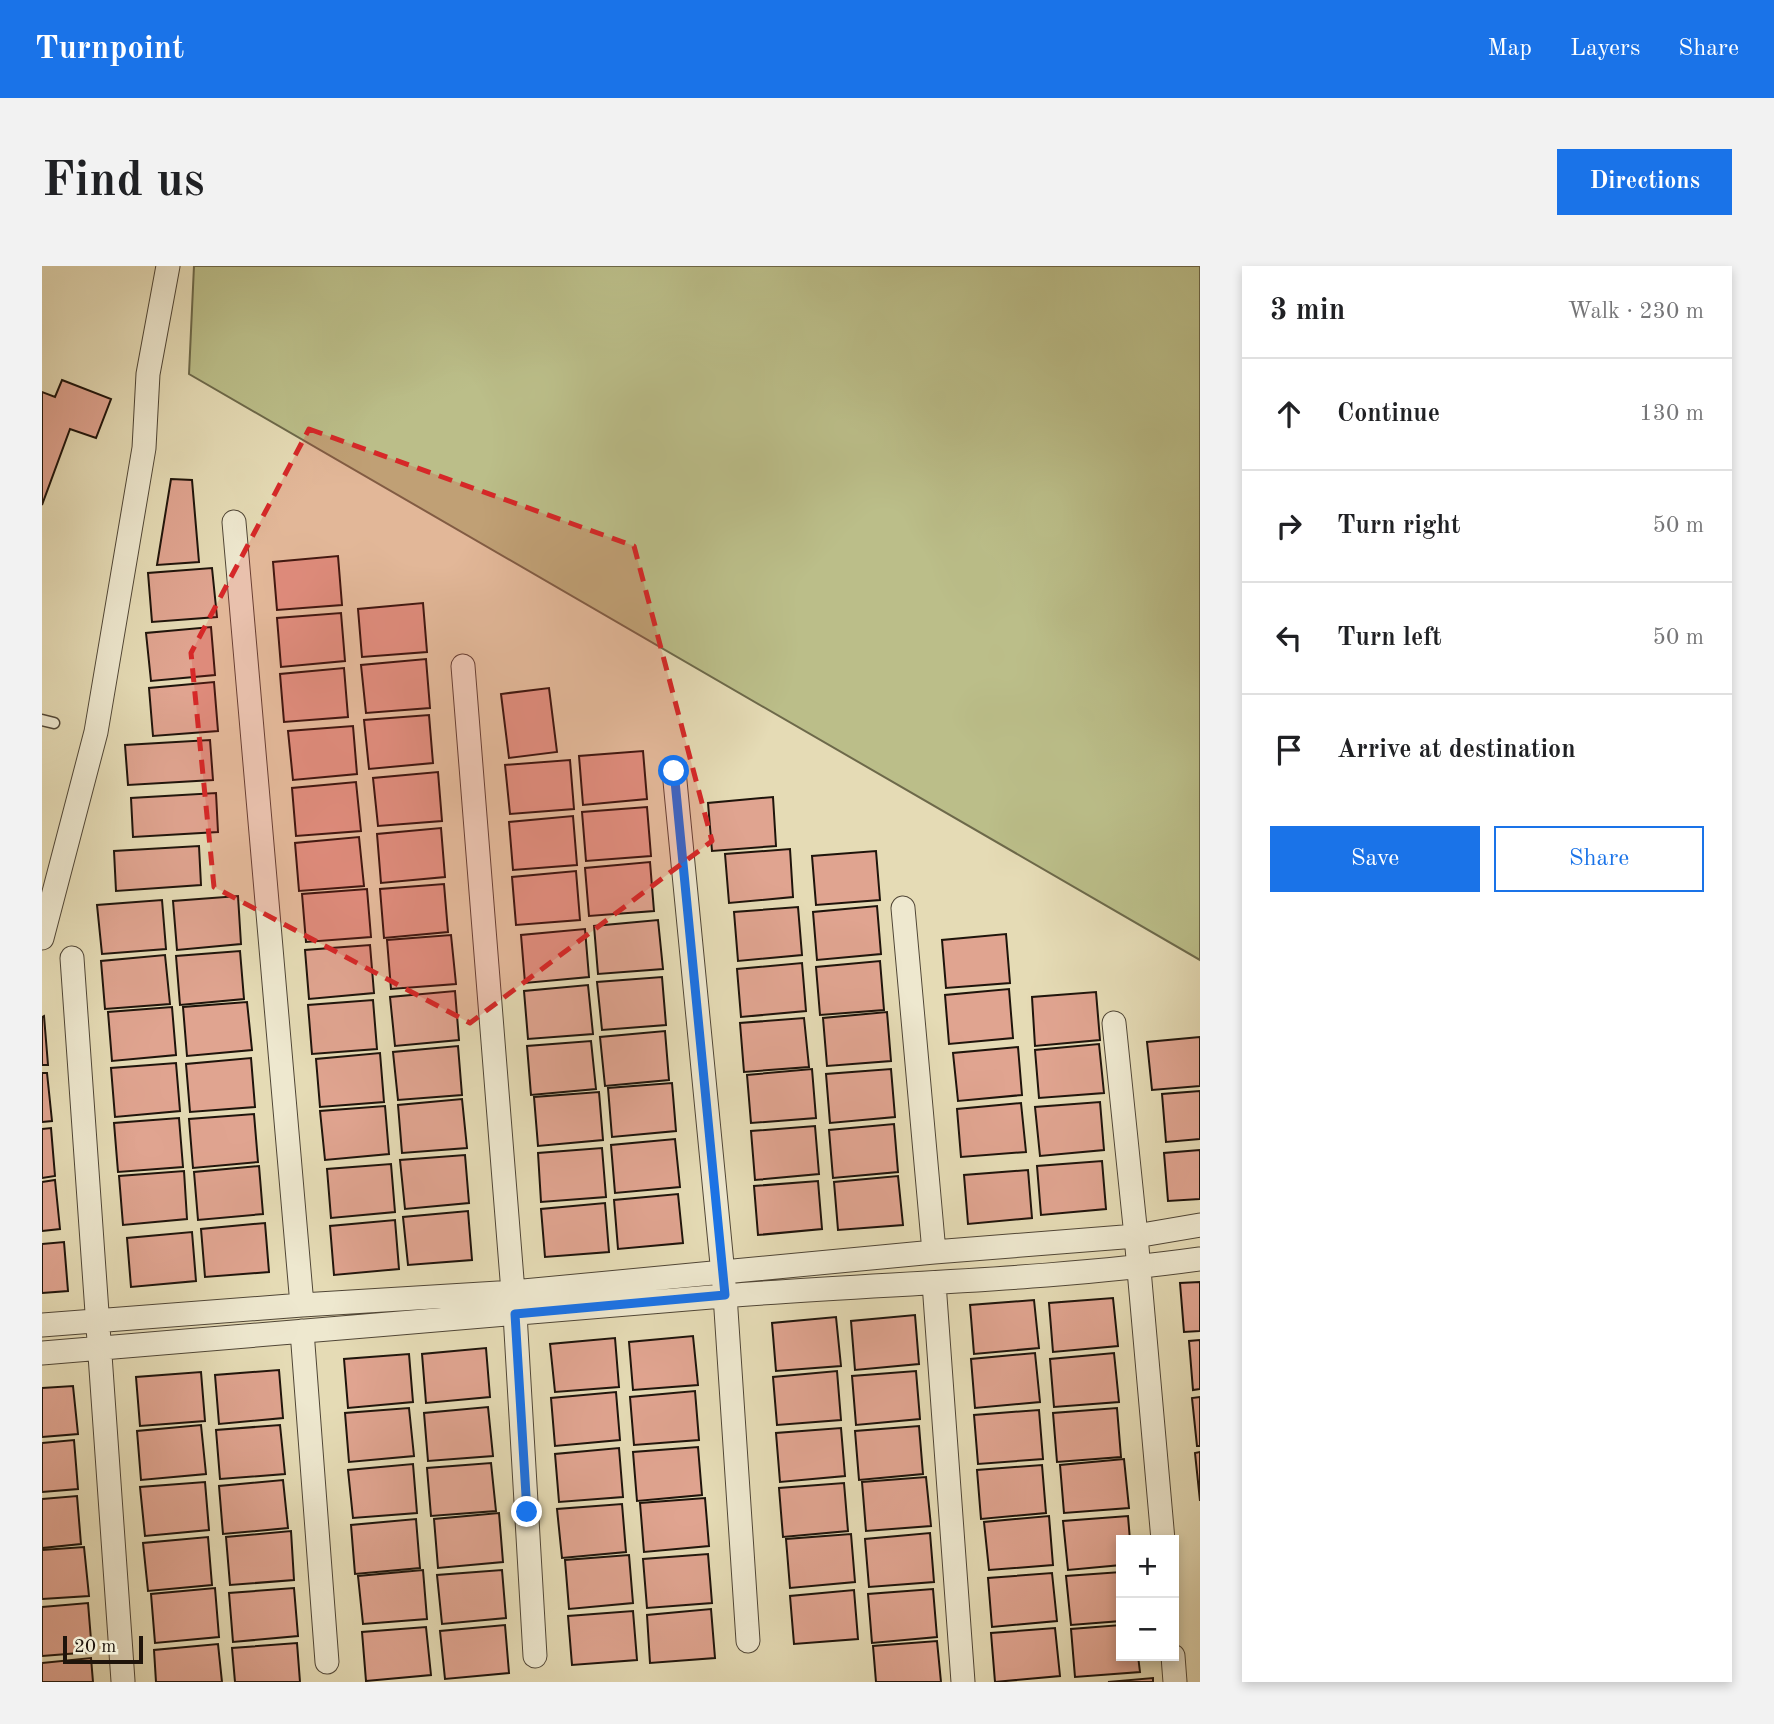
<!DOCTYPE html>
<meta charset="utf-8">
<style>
body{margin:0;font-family:"Old Standard TT",serif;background:#f2f2f2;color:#202124}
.controls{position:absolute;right:21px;bottom:21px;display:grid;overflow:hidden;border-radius:0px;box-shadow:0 4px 10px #0003}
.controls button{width:63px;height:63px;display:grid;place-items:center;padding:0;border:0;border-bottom:2px solid #e0e0e0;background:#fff;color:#202124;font:35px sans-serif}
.scale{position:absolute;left:21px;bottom:18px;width:80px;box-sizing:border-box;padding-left:7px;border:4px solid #1f140b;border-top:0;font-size:19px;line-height:24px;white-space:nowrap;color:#1f140b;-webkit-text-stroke:5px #eee8cf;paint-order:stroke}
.stop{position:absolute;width:21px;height:21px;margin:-16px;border:5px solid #1a73e8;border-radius:50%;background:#fff}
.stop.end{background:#1a73e8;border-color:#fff;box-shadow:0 2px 7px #0008}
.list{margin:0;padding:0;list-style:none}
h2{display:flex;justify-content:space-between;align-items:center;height:91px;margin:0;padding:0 28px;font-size:30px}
h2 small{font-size:23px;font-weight:400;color:#757577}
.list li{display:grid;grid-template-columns:46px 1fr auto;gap:21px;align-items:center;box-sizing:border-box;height:112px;padding:0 28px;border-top:2px solid #e0e0e0}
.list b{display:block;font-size:26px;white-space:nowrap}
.list em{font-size:23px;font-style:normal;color:#757577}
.actions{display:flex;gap:14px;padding:21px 28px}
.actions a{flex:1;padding:16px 0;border:2px solid #1a73e8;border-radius:0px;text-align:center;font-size:24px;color:#1a73e8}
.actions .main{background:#1a73e8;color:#fff}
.icon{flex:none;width:38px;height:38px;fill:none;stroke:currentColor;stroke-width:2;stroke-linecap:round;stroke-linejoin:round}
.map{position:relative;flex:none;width:1158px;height:1416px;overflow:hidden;border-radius:0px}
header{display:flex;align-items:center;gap:42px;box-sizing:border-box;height:98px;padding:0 35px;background:#1a73e8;color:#fff}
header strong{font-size:33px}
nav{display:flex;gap:38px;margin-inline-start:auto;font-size:24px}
.intro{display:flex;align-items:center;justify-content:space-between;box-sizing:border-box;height:168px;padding:0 42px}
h1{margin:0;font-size:49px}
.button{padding:18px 32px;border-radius:0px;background:#1a73e8;color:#fff;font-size:24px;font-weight:700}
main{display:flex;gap:42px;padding:0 42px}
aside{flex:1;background:#fff;border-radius:0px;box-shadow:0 4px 10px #0003}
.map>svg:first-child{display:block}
.green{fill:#bbbe89;stroke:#6d694a;stroke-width:2}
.building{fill:#e0a490;stroke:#1f140b;stroke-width:2}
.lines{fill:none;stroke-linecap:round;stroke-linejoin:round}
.service-casing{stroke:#504636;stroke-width:13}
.minor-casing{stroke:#504636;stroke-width:25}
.service{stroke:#eee8cf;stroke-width:10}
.minor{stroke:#eee8cf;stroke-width:23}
.route{stroke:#1a73e8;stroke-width:9}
.marked{fill:#d62828;fill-opacity:0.2;stroke:#d62828;stroke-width:5;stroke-dasharray:14 9;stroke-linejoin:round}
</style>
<header>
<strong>Turnpoint</strong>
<nav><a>Map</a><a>Layers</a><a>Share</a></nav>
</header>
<div class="intro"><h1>Find us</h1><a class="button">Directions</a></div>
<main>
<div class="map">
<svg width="1158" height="1416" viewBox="0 0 1158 1416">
<rect width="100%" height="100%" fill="#e5dbb5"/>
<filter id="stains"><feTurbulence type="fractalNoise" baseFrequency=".00286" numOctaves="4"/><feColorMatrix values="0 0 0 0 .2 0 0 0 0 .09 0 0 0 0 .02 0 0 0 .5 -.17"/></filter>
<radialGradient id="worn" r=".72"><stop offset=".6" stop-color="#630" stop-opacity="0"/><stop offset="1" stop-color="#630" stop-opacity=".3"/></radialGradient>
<path class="green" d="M152 0H1158V694L147 108Z"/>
<path class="building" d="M20 114 69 133 54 172 28 163 0 239V126L13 131Z
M129 213 150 214 157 296 115 299Z
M296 290 300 339 235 344 231 296Z
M170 302 175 351 110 356 106 307Z
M381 337 385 386 320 391 316 343Z
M299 347 303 395 239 401 235 352Z
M169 361 173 409 109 415 104 367Z
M384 393 388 442 324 447 319 399Z
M302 402 306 451 242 456 238 408Z
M172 416 176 465 111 470 107 422Z
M507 422 515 486 467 492 459 428Z
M387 449 391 497 327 503 322 454Z
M311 460 315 508 251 514 246 465Z
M168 474 171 514 86 519 83 479Z
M601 485 605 533 541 539 537 490Z
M528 494 532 543 468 548 463 499Z
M396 506 400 555 336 560 331 512Z
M314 516 319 565 254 570 250 522Z
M174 527 176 566 91 571 89 532Z
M731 531 734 580 670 585 666 537Z
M605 541 609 590 544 595 540 546Z
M531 550 535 599 471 604 467 556Z
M399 562 403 611 339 617 335 568Z
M317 571 322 620 257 625 253 577Z
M157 580 159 619 74 625 72 585Z
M748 583 751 631 687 637 683 588Z
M834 585 838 634 774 639 770 590Z
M608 596 612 645 547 650 543 602Z
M534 605 538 654 474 659 470 611Z
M402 618 406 666 342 672 338 623Z
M325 623 329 671 264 676 260 628Z
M196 630 199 678 135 684 131 635Z
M120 634 124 683 60 688 55 639Z
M835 640 839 688 775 694 771 646Z
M756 641 760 689 696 695 692 646Z
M616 654 621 703 556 708 552 660Z
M543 663 547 711 483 717 479 669Z
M964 668 968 717 904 722 900 674Z
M409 669 414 718 349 723 345 674Z
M328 679 332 727 267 733 263 684Z
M198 685 202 733 138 739 134 690Z
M123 689 128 738 63 743 59 695Z
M838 695 842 744 778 749 774 701Z
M760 697 764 745 699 751 695 703Z
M620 711 624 759 560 764 555 716Z
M546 719 551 768 486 773 482 725Z
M967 723 971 772 907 778 903 729Z
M413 725 417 774 353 780 348 731Z
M1054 726 1058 774 993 780 990 731Z
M331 734 335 783 270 788 266 739Z
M205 736 210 784 145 790 141 741Z
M130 741 134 789 70 795 66 746Z
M845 746 849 795 785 800 781 752Z
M2 750 6 799H0V751Z
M762 752 767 801 702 806 698 757Z
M623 765 627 814 563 820 558 771Z
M1158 771V820L1110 824 1105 776Z
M549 775 554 823 489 829 485 780Z
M1057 778 1062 827 997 832 993 784Z
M416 780 420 829 356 834 351 786Z
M976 781 980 829 916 835 911 787Z
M338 787 342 836 278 841 274 793Z
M209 792 213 841 148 846 144 798Z
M134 797 138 845 73 851 69 802Z
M770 803 774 852 709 857 705 809Z
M849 803 853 851 788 857 784 808Z
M0 807H5L10 855 0 856Z
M630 817 634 865 570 871 566 822Z
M1158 825V873L1124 876 1120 828Z
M557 826 561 874 496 880 492 831Z
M420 833 425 882 360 887 356 839Z
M1058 836 1062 884 998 890 993 841Z
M979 837 984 886 919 891 915 843Z
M343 840 347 888 283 894 278 845Z
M212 848 216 896 151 902 147 853Z
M137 852 141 901 76 906 72 857Z
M852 858 856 906 791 912 787 864Z
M773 860 777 908 713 914 709 865Z
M9 862 13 910 0 912V863Z
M633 873 638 921 573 927 569 879Z
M560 882 564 931 499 936 496 887Z
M1158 884V933L1126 935 1122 887Z
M423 889 427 937 363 943 358 894Z
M1060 895 1064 943 999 949 995 900Z
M349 898 353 946 289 952 285 903Z
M217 900 221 948 156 954 152 906Z
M986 904 990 952 926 958 922 909Z
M142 905 145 953 81 959 77 910Z
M856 910 861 959 796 964 792 916Z
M13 914 18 963 0 965V916Z
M776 915 780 963 716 969 712 920Z
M636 928 641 977 576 983 572 934Z
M563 937 567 986 503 991 499 943Z
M426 945 430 994 366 999 361 951Z
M353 954 357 1003 292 1009 288 960Z
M223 957 227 1006 163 1011 159 963Z
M150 966 154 1015 89 1021 85 972Z
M22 976 26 1025 0 1027V978Z
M1158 1016V1065L1142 1066 1138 1017Z
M1071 1032 1076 1080 1011 1086 1007 1037Z
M992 1034 997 1082 932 1088 928 1039Z
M873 1049 877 1098 813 1104 809 1055Z
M794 1051 799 1100 734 1105 730 1057Z
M651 1070 656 1119 591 1124 587 1076Z
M573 1072 577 1121 513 1126 508 1078Z
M1158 1074V1123L1151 1124 1147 1075Z
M444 1082 448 1131 384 1137 380 1088Z
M993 1087 998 1136 933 1142 929 1093Z
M1072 1087 1077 1136 1012 1141 1008 1093Z
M367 1088 371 1136 306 1142 302 1093Z
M237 1104 241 1152 177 1158 173 1109Z
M795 1105 799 1154 735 1159 731 1111Z
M874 1105 878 1153 814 1159 810 1110Z
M159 1106 163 1155 98 1160 94 1111Z
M31 1120 36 1168 0 1171V1122Z
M653 1125 657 1174 592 1179 588 1131Z
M574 1126 578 1174 513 1180 509 1132Z
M1158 1131V1180H1155L1150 1132Z
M446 1141 451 1190 386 1195 382 1147Z
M367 1142 372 1190 307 1196 303 1147Z
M1075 1142 1079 1191 1015 1196 1011 1147Z
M997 1144 1001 1193 936 1198 932 1149Z
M159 1159 164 1208 99 1214 95 1165Z
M238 1159 243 1208 178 1213 174 1164Z
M877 1160 881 1208 817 1214 813 1165Z
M799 1162 803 1210 738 1216 734 1167Z
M32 1174 36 1223 0 1226V1177Z
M656 1181 660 1229 595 1235 591 1186Z
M577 1182 581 1231 517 1236 513 1188Z
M1158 1186V1235L1153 1187Z
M1082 1193 1087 1242 1022 1247 1018 1199Z
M449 1197 454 1245 389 1250 385 1202Z
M371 1198 375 1247 311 1252 306 1204Z
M1000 1199 1004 1247 939 1253 935 1204Z
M884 1211 889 1260 824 1265 820 1216Z
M241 1214 246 1262 181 1268 177 1220Z
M163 1216 167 1264 103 1270 98 1221Z
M802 1217 806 1265 741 1271 737 1222Z
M35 1230 39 1278 0 1282V1233Z
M663 1232 667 1280 602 1286 598 1237Z
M580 1238 584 1286 520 1292 515 1243Z
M457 1247 461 1296 396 1302 392 1253Z
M1007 1250 1011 1299 947 1304 942 1256Z
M1086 1250 1088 1274H1079V1299L1026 1304 1021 1255Z
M374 1253 378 1302 313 1308 309 1259Z
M249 1265 252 1314 188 1319 184 1271Z
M888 1267 892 1316 827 1321 823 1273Z
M809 1268 813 1316 748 1322 744 1273Z
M166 1271 170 1319 106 1325 101 1277Z
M42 1281 47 1330 0 1333V1284Z
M666 1288 670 1337 605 1342 601 1293Z
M587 1289 591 1337 527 1343 523 1294Z
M381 1304 385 1353 321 1358 316 1310Z
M460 1304 464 1352 400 1358 395 1309Z
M1079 1306V1355L1029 1359 1024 1310Z
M1010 1307 1015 1355 950 1361 946 1312Z
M173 1322 177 1371 113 1377 109 1328Z
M252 1322 256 1370 191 1376 187 1327Z
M891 1323 895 1371 830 1377 826 1328Z
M812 1324 816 1373 752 1378 748 1330Z
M46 1337 50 1386 0 1390V1341Z
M669 1343 673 1392 608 1397 605 1349Z
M591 1345 595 1394 530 1399 526 1350Z
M463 1359 467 1407 403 1413 398 1365Z
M1079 1359V1390H1096L1098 1406 1033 1411 1029 1363Z
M384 1361 389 1409 324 1415 320 1366Z
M1013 1362 1018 1410 953 1416 949 1367Z
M895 1375 899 1416H834L831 1380Z
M255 1377 258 1416H193L190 1382Z
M176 1378 180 1416H114L112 1384Z
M49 1392 51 1416H0V1397Z
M1111 1412V1416H1066Z"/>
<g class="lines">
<defs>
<path id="service" d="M0 454 12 457"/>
<path id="minor" d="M192 256 260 1039
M421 400 471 1026
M632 505 683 1029 706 1375
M861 642 892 986
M0 672 54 466 102 182 106 108 126 0
M30 692 81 1415
M1072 757 1094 970 1121 1274
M892 1017 921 1416
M473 1048 493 1390
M0 1059 260 1039 471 1026 892 986 1094 970 1158 959
M260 1065 285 1396
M0 1087C227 1069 454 1048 681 1030 840 1017 1000 1015 1158 993
M1131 1390 1133 1416"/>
</defs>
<use href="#service" class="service-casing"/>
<use href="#minor" class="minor-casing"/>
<use href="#service" class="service"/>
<use href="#minor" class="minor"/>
</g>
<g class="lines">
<path class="route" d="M485 1246 473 1048 683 1029 632 505"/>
</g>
<path class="marked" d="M267 163 592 280 670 575 428 757 172 621 149 387Z"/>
<rect width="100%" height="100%" filter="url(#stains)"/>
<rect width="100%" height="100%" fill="url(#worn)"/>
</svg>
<div class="controls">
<button>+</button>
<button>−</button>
</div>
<div class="scale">20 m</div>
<div class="stop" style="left:632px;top:505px"></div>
<div class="stop end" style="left:485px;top:1246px"></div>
</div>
<aside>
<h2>3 min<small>Walk · 230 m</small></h2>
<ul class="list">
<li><svg class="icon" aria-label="ahead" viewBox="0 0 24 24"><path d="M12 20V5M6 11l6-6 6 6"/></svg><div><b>Continue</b></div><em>130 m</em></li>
<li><svg class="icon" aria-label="right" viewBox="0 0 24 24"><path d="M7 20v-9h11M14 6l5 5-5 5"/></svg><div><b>Turn right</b></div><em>50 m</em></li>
<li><svg class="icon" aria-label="left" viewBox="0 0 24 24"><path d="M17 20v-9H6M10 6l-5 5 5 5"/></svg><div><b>Turn left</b></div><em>50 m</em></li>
<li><svg class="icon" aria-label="arrive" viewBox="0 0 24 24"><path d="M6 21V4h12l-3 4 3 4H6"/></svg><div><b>Arrive at destination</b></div></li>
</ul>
<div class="actions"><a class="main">Save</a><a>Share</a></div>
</aside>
</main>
